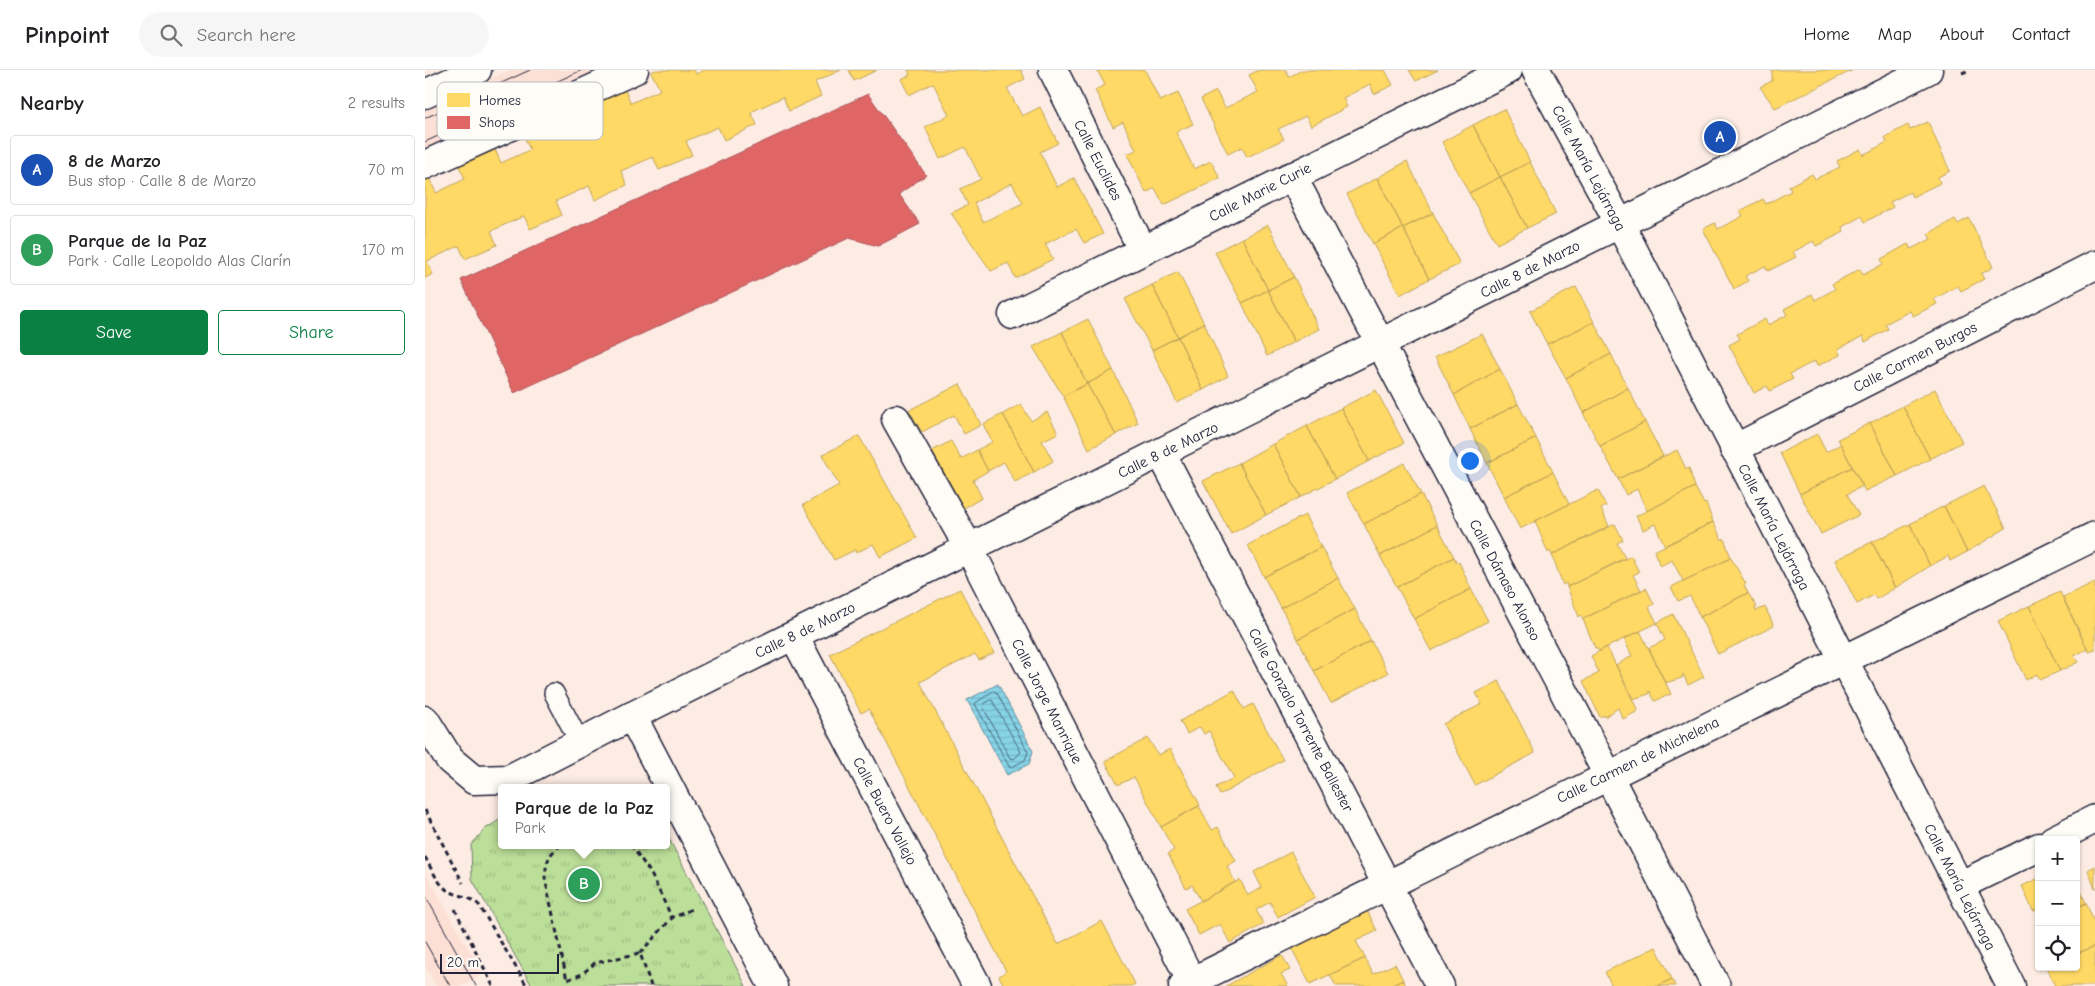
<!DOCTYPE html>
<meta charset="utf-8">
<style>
body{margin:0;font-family:"Comic Neue",sans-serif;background:#f6f6f6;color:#202124}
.controls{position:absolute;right:15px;bottom:15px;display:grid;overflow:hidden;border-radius:5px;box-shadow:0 1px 4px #0004}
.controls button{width:45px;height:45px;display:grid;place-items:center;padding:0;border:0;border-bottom:1px solid #e0e0e0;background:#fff;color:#202124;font:25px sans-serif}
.scale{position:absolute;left:15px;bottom:12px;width:119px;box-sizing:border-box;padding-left:5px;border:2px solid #22223b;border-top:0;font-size:14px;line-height:18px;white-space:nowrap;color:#22223b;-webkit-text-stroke:4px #fdfcf7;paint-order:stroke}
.you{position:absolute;left:1044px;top:390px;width:18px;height:18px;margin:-12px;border:4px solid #fff;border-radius:50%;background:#1a73e8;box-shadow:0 0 0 8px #1a73e833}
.badge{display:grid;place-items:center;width:32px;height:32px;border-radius:50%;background:#0b8043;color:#fff;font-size:16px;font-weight:700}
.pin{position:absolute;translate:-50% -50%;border:2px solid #fff;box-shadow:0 1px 5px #0006}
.popup{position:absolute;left:73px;top:714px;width:172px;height:65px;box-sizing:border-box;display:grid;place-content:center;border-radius:5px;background:#fff;filter:drop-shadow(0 1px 4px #0005);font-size:16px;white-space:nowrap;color:#757577}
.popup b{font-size:19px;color:#202124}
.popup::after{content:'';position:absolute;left:50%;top:100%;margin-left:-10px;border:10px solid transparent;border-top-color:#fff}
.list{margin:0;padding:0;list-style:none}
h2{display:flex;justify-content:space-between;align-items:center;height:65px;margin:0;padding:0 20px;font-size:21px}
h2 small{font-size:16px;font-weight:400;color:#757577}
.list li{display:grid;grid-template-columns:32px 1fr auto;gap:15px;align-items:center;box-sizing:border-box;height:70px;margin:0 10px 10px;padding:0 10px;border:1px solid #e0e0e0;border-radius:5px}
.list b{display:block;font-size:19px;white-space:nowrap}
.list p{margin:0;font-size:16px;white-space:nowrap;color:#757577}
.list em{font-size:16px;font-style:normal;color:#757577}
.actions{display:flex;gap:10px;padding:15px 20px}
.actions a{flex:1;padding:11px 0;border:1px solid #0b8043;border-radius:5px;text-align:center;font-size:18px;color:#0b8043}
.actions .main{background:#0b8043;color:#fff}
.icon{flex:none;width:28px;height:28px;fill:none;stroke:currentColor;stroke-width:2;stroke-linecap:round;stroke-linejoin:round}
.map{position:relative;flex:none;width:1670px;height:916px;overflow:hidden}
header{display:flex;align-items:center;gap:30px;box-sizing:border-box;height:70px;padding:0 25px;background:#fff;border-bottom:1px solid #e0e0e0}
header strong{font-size:24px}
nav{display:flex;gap:28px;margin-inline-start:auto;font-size:18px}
.search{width:350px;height:45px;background:#f6f6f6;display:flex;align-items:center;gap:12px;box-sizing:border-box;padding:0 18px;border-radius:28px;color:#757577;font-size:19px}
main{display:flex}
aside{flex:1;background:#fff}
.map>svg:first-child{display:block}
.built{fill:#fde0d5}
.park{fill:url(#park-tufts);stroke:#6e806a}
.water{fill:url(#water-rules);stroke:#5f8da2}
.homes{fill:#ffd966;stroke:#bda259;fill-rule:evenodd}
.shops{fill:#e06666;stroke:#a75259}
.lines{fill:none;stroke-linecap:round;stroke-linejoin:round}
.shore{stroke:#4a6980;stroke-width:1}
.service-casing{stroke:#22223b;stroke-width:22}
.pedestrian-casing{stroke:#22223b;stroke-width:31}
.minor-casing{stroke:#22223b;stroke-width:31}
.tertiary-casing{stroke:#22223b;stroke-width:31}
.path{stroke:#22223b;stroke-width:3;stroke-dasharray:5 4;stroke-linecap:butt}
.service{stroke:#fdfcf7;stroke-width:19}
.pedestrian{stroke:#fdfcf7;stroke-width:28}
.minor{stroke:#fdfcf7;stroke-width:28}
.tertiary{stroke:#fdfcf7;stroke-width:28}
.tram{stroke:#22223b;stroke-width:1}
.labels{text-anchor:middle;stroke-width:5;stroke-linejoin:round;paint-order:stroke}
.street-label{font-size:15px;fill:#22223b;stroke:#fdfcf7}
.key{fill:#fdfcf7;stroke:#bbbbbf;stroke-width:1}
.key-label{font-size:14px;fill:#22223b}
</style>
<header>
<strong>Pinpoint</strong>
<div class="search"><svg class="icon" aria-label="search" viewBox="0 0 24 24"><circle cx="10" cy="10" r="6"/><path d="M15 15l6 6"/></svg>Search here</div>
<nav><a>Home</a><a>Map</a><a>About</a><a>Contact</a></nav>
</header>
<main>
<aside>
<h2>Nearby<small>2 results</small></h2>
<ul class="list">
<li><span class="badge" style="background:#1a4fb4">A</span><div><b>8 de Marzo</b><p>Bus stop · Calle 8 de Marzo</p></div><em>70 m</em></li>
<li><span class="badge" style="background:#2e9e5b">B</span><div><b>Parque de la Paz</b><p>Park · Calle Leopoldo Alas Clarín</p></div><em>170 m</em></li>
</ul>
<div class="actions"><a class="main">Save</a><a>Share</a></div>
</aside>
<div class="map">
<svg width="1670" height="916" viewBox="0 0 1670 916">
<defs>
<pattern id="park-tufts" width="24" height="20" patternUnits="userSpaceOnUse" patternTransform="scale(1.25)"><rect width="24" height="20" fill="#bbde98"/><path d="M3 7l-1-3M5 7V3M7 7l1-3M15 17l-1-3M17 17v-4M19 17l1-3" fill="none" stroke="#a0be84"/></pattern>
<pattern id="water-rules" width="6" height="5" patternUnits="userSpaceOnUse" patternTransform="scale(1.25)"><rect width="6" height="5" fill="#87d4e7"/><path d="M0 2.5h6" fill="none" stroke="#74b6c7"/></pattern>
</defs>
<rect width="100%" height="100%" fill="#fdece3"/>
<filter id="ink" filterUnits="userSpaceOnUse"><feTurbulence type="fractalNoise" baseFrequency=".02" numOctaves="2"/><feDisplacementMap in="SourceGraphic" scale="10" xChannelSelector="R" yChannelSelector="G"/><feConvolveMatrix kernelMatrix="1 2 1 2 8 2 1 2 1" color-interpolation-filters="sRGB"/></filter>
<g filter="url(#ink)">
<path class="built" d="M85 0H187L0 85V39Z
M0 801 58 904 36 916H11L0 896Z"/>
<path class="park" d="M76 749V775H242V765L321 916H107L47 809 46 775 60 759Z"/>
<path class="water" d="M573 614 608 681 604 694 582 705 542 630Z"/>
<path class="homes" d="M231 0H269L271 4 279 0H416L390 12 396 26 364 41 358 27 326 42 332 55 299 70 293 57 261 71 267 85 234 100 228 87 196 101 202 115 170 130 164 116 131 131 137 145 105 159 99 146 66 161 72 175 40 189 34 176 2 191 8 204 0 208V106L3 105 11 123 40 109 32 92 68 75 76 93 105 80 97 62 133 45 141 63 170 50 162 32 198 16 206 33 235 20 226 2Z
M424 0H452L429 11Z
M483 0H596L600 9 582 18 597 46 615 37 633 73 615 82 632 117 649 108 678 164 659 173 651 159 620 174 628 189 590 208 583 193 566 201 526 143 543 135 535 119 556 109 540 77 515 89 500 57 524 45 508 13 484 25 476 9 485 5ZM587 113 598 133 558 152 549 133Z
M672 0H720L735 31 753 23 768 54 751 62 769 99 786 91 795 108 739 135 730 118 721 123 702 84 711 80 698 52 688 57 670 20 680 15Z
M834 0H861L864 7 877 0H960L968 15 949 24 945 14 918 28 922 37 886 56 881 46 853 59 859 69 822 87 817 77 803 84 776 29 791 21 800 38 833 22 824 5Z
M984 0H1013L991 11Z
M1347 0H1428L1350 38 1335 17 1347 11Z
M1079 39 1105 92 1075 107 1048 55Z
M1503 52 1525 101 1513 107 1515 113 1487 127 1485 122 1465 132 1468 137 1440 152 1437 146 1417 157 1419 162 1391 176 1388 171 1368 182 1371 187 1343 201 1340 196 1320 206 1323 211 1309 219 1278 159 1290 153 1293 159 1318 146 1315 141 1338 129 1341 134 1366 121 1364 116 1387 104 1390 109 1415 97 1412 91 1435 79 1438 85 1462 72 1460 67 1483 55 1485 60Z
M1048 55 1075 107 1044 123 1017 72Z
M982 91 1008 143 978 158 952 108Z
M1105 92 1131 144 1102 158 1075 107Z
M1075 107 1102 158 1072 174 1044 123Z
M952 108 978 158 948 174 922 124Z
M1008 143 1035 194 1004 209 978 158Z
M1544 148 1568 197 1556 204 1559 209 1536 221 1533 216 1509 229 1512 234 1488 246 1485 241 1460 254 1463 259 1440 272 1438 266 1413 279 1415 285 1392 296 1390 291 1365 304 1368 309 1345 321 1342 316 1329 323 1304 275 1315 269 1312 264 1340 249 1343 255 1362 245 1359 239 1387 224 1390 230 1410 219 1407 214 1435 199 1438 205 1458 194 1456 189 1483 174 1486 179 1506 169 1503 164 1530 149 1533 154Z
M843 155 869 207 843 220 817 168Z
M978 158 1004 209 975 225 948 174Z
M817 168 843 220 817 233 790 182Z
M753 202 779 253 753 267 727 215Z
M869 207 894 259 869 272 843 220Z
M727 215 753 267 727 280 700 229Z
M1151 217 1169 252 1122 274 1105 241Z
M843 220 869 272 842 286 817 233Z
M663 249 688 300 662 314 637 262Z
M1169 252 1186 284 1141 308 1122 274Z
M779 253 803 306 778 320 753 267Z
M637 262 662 314 638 326 608 277Z
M1057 264 1075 299 1029 325 1010 287Z
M753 267 778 320 752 333 727 280Z
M1186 284 1203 318 1158 343 1141 308Z
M1075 299 1093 334 1045 359 1029 325Z
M688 300 713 353 691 365 662 314Z
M535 314 556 355 539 364 529 345 497 362 484 340Z
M662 314 691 365 664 379 638 326Z
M1203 318 1220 352 1175 376 1158 343Z
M1510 319 1537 372 1505 389 1478 336Z
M951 320 979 373 944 391 916 338Z
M596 334 606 351 622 342 633 363 617 371 628 391 609 402 578 344Z
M1093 334 1111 368 1062 393 1045 359Z
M1478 336 1505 389 1472 406 1445 353Z
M916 338 944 391 910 409 882 356Z
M578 344 609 402 590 412 579 392 563 401 552 380 567 372 558 354Z
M1220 352 1238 386 1193 409 1175 376Z
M1445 353 1472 406 1440 421 1413 369Z
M882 356 910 409 876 427 848 374Z
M1392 364 1401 382 1416 374 1427 397 1375 424 1355 383Z
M434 366 492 468 455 487 448 474 431 483 430 480 409 490 378 435 414 415 397 385Z
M1111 368 1128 402 1079 427 1062 393Z
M526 371 536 389 552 380 563 401 548 410 557 428 539 438 507 381Z
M848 374 876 427 841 445 814 393Z
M1252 380 1261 399 1264 398 1270 417 1222 441 1212 419 1201 425 1193 409Z
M814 393 841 445 806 464 778 411Z
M979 393 996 424 939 454 922 423Z
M1427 397 1438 416 1422 424 1434 445 1396 464 1375 424Z
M1128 402 1144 434 1095 459 1079 427Z
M1559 416 1581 458 1542 482 1519 436Z
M1270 417 1279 434 1281 433 1288 452 1240 476 1230 454 1218 460 1211 446Z
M1173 420 1181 436 1176 439 1184 456 1127 485 1125 481 1123 483 1110 451Z
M996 424 1012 455 955 486 939 454Z
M1519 436 1542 482 1525 491 1523 486 1505 496 1485 454Z
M880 445 896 477 839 507 823 475Z
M1288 452 1297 470 1299 468 1306 488 1258 511 1247 490 1235 496 1229 481Z
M1190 454 1198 470 1192 473 1200 488 1142 517 1141 513 1138 515 1127 485Z
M1485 454 1505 496 1470 518 1447 472Z
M1012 455 1029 487 972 517 955 486Z
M1447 472 1470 518 1451 529 1449 525 1432 534 1410 490Z
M896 477 913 508 856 538 839 507Z
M1206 486 1214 502 1208 505 1216 520 1158 549 1156 545 1154 547 1142 517Z
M1029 487 1032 493 1034 492 1046 519 989 549 972 517Z
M1306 488 1321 514 1319 515 1323 523 1275 547 1265 526 1253 531 1246 517Z
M913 508 930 539 873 569 856 538Z
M1670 512V580L1664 582 1638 527Z
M1221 518 1229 534 1224 537 1232 553 1174 581 1172 578H1170L1158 549Z
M535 519 569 583 554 590 550 584 495 612 633 874 677 851 710 914 706 916H579L574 906 581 901 444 639 436 643 405 584Z
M1046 519 1063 551 1006 581 989 549Z
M1635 522 1662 579 1649 586 1653 592 1635 601 1604 536Z
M1323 523 1332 537 1330 538 1331 541 1340 537 1349 556 1293 584 1275 547Z
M1604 536 1635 601 1615 610 1612 604 1601 610 1573 551Z
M930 539 946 571 889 601 873 569Z
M1248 544 1279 607 1263 615 1258 604 1257 608 1240 613 1224 578 1240 570 1232 553Z
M1215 561 1246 624 1230 631 1225 621 1224 624 1208 629 1191 595 1207 586 1199 569Z
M946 571 963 603 906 633 889 601Z
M1182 577 1213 641 1198 649 1193 638 1180 647 1179 645 1175 647 1158 611 1174 603 1166 586Z
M1074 611 1110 683 1050 715 1018 654 1057 634 1051 623Z
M809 620 819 639 828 634 858 690 795 725 791 717 809 708 798 688 784 661 779 664 775 657 762 664 755 651Z
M723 668 733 685 745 679 775 735 736 757 709 707 693 715 680 691Z
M774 736 787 760 793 757 811 791 802 796 810 812 776 831 767 815 761 818 743 784 749 780 736 757Z
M866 782 890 827 853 847 845 832 831 840 839 854 805 873 795 854 774 865 760 839 815 810 823 825 837 818 829 802Z
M1670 796V819L1663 800Z
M1614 808V839L1608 841 1597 816Z
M1651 811 1661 833 1651 838Z
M1661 833 1670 854V876L1651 884V838Z
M941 838 952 861 931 871 940 888 885 914 867 879Z
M1670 876V916H1630L1621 898 1651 897V884Z
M1231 877 1247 909 1233 916H1187L1180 902Z
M857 885 865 900 856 904 863 916H801Z
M940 888 948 904 970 894 978 910 965 916H911L905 905Z
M1247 909 1251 916H1233Z
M978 910 981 916H965Z"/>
<path class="shops" d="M443 24 501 105 474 124 495 154 453 176 424 168 89 323 36 210Z"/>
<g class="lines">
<path class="shore" d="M569 621 572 623 603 682 600 690 585 698 550 634Z
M567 630 596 682 589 689 585 688 558 637 559 634Z"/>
<defs>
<path id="service" d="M129 623 155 673"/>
<path id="pedestrian" d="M0 24 52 0
M0 95 209 0"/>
<path id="minor" d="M628 0 718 181
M867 106 1183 705 1291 916
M588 245 1083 0
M471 349 544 478 769 916
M1309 379 1670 195
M736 383 1015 916
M369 566 552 916
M0 650 25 690 49 710 84 709 207 646
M1628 770 1670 749
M1534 816 1614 777
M758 916 1670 466"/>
<path id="tertiary" d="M1111 0 1195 154 1586 916
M348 916 207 646 1503 0"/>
</defs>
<use href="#service" class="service-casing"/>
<use href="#pedestrian" class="pedestrian-casing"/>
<use href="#minor" class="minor-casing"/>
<use href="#tertiary" class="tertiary-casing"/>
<path class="path" d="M1537 3 1544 0
M0 740 38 813
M136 775C123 784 121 793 120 808L142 910 157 904 170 893 215 883 226 916
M206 775 225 802 247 848
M0 787C6 798 12 812 22 820 33 827 42 824 54 835L102 916
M30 839 68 916
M215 883 247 848 269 838"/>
<use href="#service" class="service"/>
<use href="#pedestrian" class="pedestrian"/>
<use href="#minor" class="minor"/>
<use href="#tertiary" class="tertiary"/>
<path class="tram" d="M0 48 105 0
M0 72 157 0
M0 825 51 916
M0 872 25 916"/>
</g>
</g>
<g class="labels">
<g class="street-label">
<text transform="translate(673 90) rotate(63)" y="5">Calle Euclides</text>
<text transform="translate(1164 98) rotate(62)" y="5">Calle María Lejárraga</text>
<text transform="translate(835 122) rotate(-27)" y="5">Calle Marie Curie</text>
<text transform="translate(1105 199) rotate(-27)" y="5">Calle 8 de Marzo</text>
<text transform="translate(1490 287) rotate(-27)" y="5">Calle Carmen Burgos</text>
<text transform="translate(743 380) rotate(-26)" y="5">Calle 8 de Marzo</text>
<text transform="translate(1349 457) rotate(63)" y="5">Calle María Lejárraga</text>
<text transform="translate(1080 510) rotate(62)" y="5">Calle Dámaso Alonso</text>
<text transform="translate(380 560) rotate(-26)" y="5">Calle 8 de Marzo</text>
<text transform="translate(622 631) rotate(63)" y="5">Calle Jorge Manrique</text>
<text transform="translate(876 650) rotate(62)" y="5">Calle Gonzalo Torrente Ballester</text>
<text transform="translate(1213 690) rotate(-26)" y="5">Calle Carmen de Michelena</text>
<text transform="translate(460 741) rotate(62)" y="5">Calle Buero Vallejo</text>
<text transform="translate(1535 817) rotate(63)" y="5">Calle María Lejárraga</text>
</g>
</g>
<rect x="12" y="12" width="166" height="58" rx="8" class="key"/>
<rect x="22" y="23" width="23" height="14" fill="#ffd966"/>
<rect x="22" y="46" width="23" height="13" fill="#e06666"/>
<g class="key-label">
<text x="54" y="35">Homes</text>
<text x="54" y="57">Shops</text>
</g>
</svg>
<div class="controls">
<button>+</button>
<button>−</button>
<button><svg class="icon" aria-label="locate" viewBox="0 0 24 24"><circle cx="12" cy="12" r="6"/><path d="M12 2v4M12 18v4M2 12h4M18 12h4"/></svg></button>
</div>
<div class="scale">20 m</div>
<div class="you"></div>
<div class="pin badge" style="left:1295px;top:67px;background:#1a4fb4">A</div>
<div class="pin badge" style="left:159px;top:814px;background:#2e9e5b">B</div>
<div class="popup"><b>Parque de la Paz</b>Park</div>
</div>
</main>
